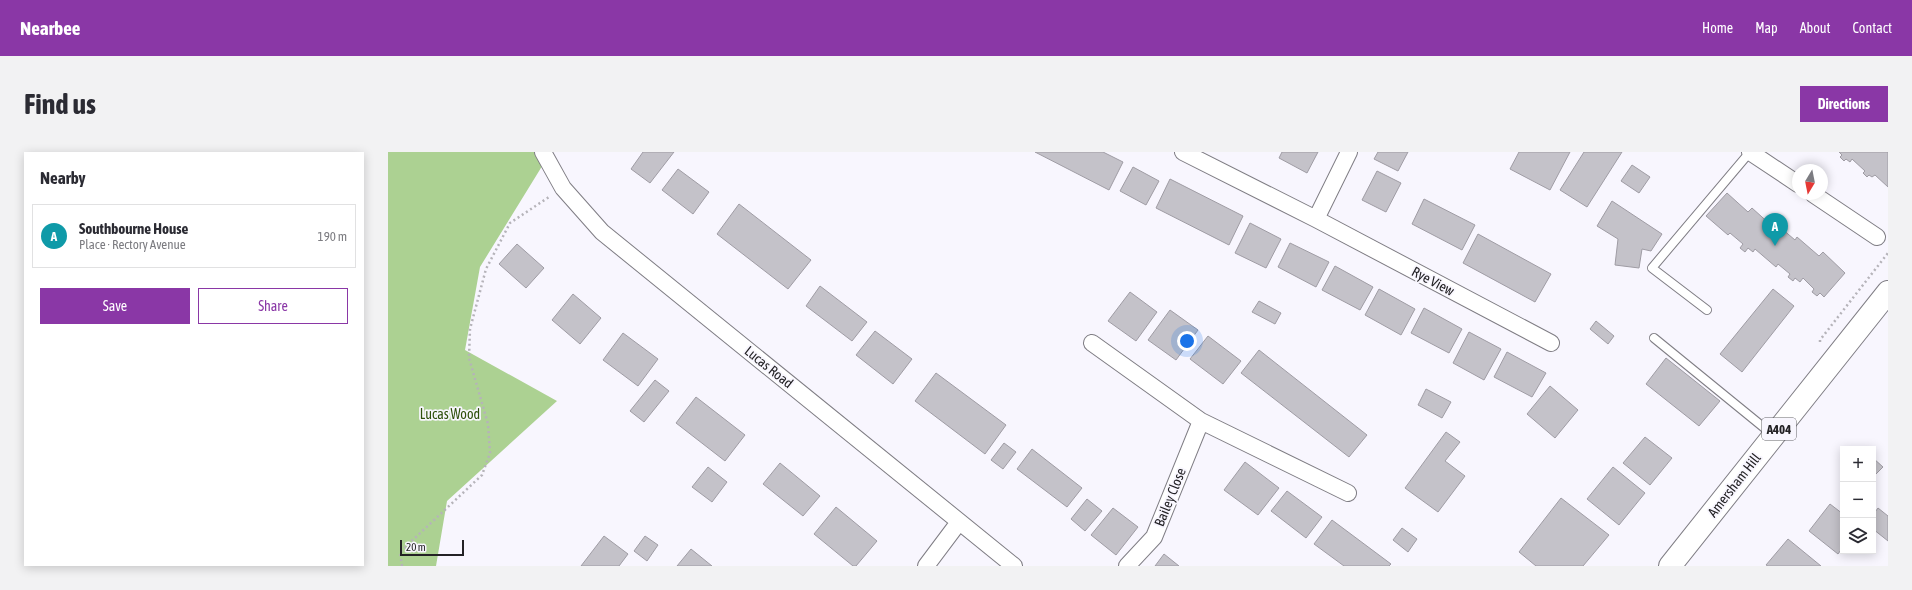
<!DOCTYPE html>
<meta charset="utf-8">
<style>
body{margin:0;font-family:"Asap Condensed",sans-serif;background:#f2f2f3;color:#2b2b33}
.controls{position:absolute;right:12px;bottom:12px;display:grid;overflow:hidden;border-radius:0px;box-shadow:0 2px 10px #0003}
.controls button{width:36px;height:36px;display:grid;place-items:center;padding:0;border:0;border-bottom:1px solid #e1e1e2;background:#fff;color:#2b2b33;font:20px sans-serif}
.compass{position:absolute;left:1404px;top:12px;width:36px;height:36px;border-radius:50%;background:#fff;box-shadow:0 2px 10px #0003;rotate:190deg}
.scale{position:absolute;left:12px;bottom:10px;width:64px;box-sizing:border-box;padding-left:4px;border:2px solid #232225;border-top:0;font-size:11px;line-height:14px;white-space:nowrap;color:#232225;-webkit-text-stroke:3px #f8f6fe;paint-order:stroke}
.you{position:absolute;left:799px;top:189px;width:14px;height:14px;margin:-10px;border:3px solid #fff;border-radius:50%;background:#1a73e8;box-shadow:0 0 0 6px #1a73e833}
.badge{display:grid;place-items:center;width:26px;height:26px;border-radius:50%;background:#8a37a6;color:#fff;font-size:13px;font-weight:700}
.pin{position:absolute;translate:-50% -33px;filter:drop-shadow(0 1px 2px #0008)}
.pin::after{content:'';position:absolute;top:21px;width:14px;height:12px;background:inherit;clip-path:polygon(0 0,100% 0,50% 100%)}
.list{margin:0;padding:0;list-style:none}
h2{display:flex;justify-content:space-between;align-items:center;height:52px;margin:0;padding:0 16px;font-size:17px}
h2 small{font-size:13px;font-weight:400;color:#7c7c81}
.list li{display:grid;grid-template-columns:26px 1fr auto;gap:12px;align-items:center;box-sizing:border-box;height:64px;margin:0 8px 8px;padding:0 8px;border:1px solid #e1e1e2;border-radius:0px}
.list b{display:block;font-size:15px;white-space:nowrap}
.list p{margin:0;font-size:13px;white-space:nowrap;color:#7c7c81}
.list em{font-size:13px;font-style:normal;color:#7c7c81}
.actions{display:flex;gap:8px;padding:12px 16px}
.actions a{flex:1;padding:9px 0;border:1px solid #8a37a6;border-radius:0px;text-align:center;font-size:14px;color:#8a37a6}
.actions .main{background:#8a37a6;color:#fff}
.icon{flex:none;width:22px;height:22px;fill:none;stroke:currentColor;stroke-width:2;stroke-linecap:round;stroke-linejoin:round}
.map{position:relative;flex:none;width:1500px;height:414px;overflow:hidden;border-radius:0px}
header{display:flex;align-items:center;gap:24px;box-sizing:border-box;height:56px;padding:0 20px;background:#8a37a6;color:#fff}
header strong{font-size:19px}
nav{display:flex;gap:22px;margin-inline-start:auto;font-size:14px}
.intro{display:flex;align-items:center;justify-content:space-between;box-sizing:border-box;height:96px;padding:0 24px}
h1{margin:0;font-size:28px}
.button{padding:10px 18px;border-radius:0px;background:#8a37a6;color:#fff;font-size:14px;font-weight:700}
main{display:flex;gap:24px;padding:0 24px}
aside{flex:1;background:#fff;border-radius:0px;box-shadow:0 2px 10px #0003}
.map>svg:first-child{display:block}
.green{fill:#acd192}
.building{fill:#c4c2c9;stroke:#9f9ca4}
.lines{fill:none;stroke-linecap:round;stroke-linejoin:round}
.lane-casing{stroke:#7f7d84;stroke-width:10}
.street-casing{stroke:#7f7d84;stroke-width:18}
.primary-casing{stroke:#7f7d84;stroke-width:24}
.path{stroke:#b5b3b9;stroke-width:2.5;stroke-dasharray:2 3;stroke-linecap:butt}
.lane{stroke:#fff;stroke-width:8}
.street{stroke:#fff;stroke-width:16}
.primary{stroke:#fff;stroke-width:22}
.labels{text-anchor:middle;stroke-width:3.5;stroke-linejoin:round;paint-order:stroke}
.shield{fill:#f8f6fe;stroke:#636266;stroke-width:1}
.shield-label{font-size:13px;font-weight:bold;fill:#232225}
.street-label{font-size:14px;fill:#232225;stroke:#f8f6fe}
.park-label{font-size:14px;fill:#2e500b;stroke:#f8f6fe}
</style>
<header>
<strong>Nearbee</strong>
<nav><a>Home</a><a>Map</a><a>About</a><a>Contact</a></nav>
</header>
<div class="intro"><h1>Find us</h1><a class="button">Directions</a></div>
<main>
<aside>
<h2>Nearby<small></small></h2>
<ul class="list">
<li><span class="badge" style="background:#0f9aa8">A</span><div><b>Southbourne House</b><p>Place · Rectory Avenue</p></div><em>190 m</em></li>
</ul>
<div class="actions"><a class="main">Save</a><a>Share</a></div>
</aside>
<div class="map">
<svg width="1500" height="414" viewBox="0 0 1500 414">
<rect width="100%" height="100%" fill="#f8f6fe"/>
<path class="green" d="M0 0H148L156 11 92 115 77 198 169 249 59 349 48 414H0Z"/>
<path class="building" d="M255 0H286L262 31 243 17Z
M647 0H715L735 10 721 38Z
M894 0H930L919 21 891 6Z
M990 0H1020L1010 19 986 7Z
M1131 0H1182L1162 38 1122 17Z
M1196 0H1234L1199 55 1172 38Z
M1451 0H1500V35L1487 23 1484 25 1481 23 1479 25 1475 21 1477 19 1464 7 1462 10 1458 7 1456 9 1452 5 1454 3Z
M1244 13 1262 25 1251 41 1233 29Z
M745 15 771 29 758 53 732 39Z
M290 17 321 40 305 62 274 38Z
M989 19 1013 31 998 60 974 48Z
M782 27 855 64 841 93 768 56Z
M1339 41 1360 60 1364 56 1384 74 1387 71 1407 88 1409 85 1431 104 1435 100 1457 121 1436 145 1432 141 1429 144 1424 140 1426 137 1415 126 1412 130 1407 126 1405 129 1400 125 1402 122 1390 112 1388 115 1367 97 1365 100 1360 96 1357 100 1352 96 1355 92 1342 81 1340 83 1318 64Z
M1036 47 1087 73 1074 98 1024 72Z
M1224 49 1274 82 1263 99 1254 97 1251 116 1227 113 1230 87 1209 74Z
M351 52 423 108 400 137 329 82Z
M862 71 893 87 878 116 847 101Z
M1090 82 1163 122 1147 150 1075 111Z
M902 91 941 110 928 135 890 115Z
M129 92 156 116 138 136 111 112Z
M947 114 985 135 972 158 934 138Z
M432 134 479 170 464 189 418 154Z
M991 137 1027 157 1013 183 977 163Z
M1385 137 1406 154 1354 220 1332 202Z
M742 140 769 160 748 189 720 169Z
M185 142 213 166 192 192 164 168Z
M871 149 893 161 887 172 864 160Z
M1036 156 1074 177 1061 201 1023 181Z
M782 158 810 178 788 208 760 188Z
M1208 169 1226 184 1220 192 1202 177Z
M487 179 524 207 505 232 468 203Z
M1081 180 1113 197 1096 228 1065 211Z
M235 181 270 207 250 234 215 208Z
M820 184 853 209 835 232 802 207Z
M871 198 979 283 961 305 853 221Z
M1119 200 1158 221 1144 245 1106 225Z
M1278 206 1332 249 1311 274 1258 232Z
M548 221 618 273 597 302 527 249Z
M267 228 281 239 256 270 242 259Z
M1162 234 1190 258 1167 286 1139 262Z
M1038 237 1063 250 1054 266 1030 253Z
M308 245 357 283 337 309 288 271Z
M1058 280 1072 290 1057 309 1077 324 1050 360 1017 336Z
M1257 285 1284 306 1262 333 1235 311Z
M616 291 628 300 615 317 603 308Z
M644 297 694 336 679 355 629 317Z
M1485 306 1495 315 1487 323 1485 321Z
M857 310 891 336 870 363 836 338Z
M392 311 432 344 415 364 375 332Z
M320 315 339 330 324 350 304 335Z
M1225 315 1257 341 1231 373 1199 347Z
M899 339 934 365 918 386 883 359Z
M1173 346 1221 383 1195 414H1148L1131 400Z
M699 347 714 359 697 379 683 367Z
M1442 352 1455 362V395L1450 402 1421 379Z
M448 355 489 389 468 414H465L426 382Z
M725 356 750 375 728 403 703 383Z
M1490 356 1500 364V389L1485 377V363Z
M944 368 1003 412 1001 414H956L926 392Z
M1014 376 1029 387 1020 400 1005 388Z
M216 384 240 402 231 414H193Z
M257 384 270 393 259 409 246 399Z
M1400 387 1433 414H1380L1378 413Z
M303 397 324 414H289Z
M776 402 791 414H767Z"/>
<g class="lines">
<defs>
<path id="lane" d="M1319 158 1264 116 1362 0
M1266 186 1385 283"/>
<path id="street" d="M155 0 175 36 214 80 626 414
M795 0 928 67 1163 191
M1362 0 1410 32
M1425 42 1489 85
M928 67 961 0
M704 191 813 269 766 385 739 414
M813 269 960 341
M538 414 571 370"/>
<path id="primary" d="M1282 414 1500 140"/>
</defs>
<use href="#lane" class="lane-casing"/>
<use href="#street" class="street-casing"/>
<use href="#primary" class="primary-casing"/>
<path class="path" d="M1432 190V188L1500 101
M14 414 12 400 94 323 102 301 100 272 81 206 82 177 98 117 122 71 161 45"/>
<use href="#lane" class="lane"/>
<use href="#street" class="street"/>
<use href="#primary" class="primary"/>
</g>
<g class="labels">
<rect class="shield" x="1374" y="266" width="34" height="22" rx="3"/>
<g class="shield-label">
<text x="1391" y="282">A404</text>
</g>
<g class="street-label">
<text transform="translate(1045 129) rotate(28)" y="5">Rye View</text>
<text transform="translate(381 215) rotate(39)" y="5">Lucas Road</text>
<text transform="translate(1346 333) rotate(-52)" y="5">Amersham Hill</text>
<text transform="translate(782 345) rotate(-68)" y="5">Bailey Close</text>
</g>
<g class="park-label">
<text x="62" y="267">Lucas Wood</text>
</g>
</g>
</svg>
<div class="controls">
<button>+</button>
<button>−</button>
<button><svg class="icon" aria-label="layers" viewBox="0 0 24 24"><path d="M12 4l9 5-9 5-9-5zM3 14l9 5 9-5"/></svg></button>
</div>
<svg class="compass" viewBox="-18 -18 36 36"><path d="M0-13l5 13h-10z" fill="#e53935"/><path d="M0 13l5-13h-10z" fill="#7c7c81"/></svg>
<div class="scale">20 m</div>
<div class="you"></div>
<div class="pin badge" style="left:1387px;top:94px;background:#0f9aa8">A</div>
</div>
</main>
